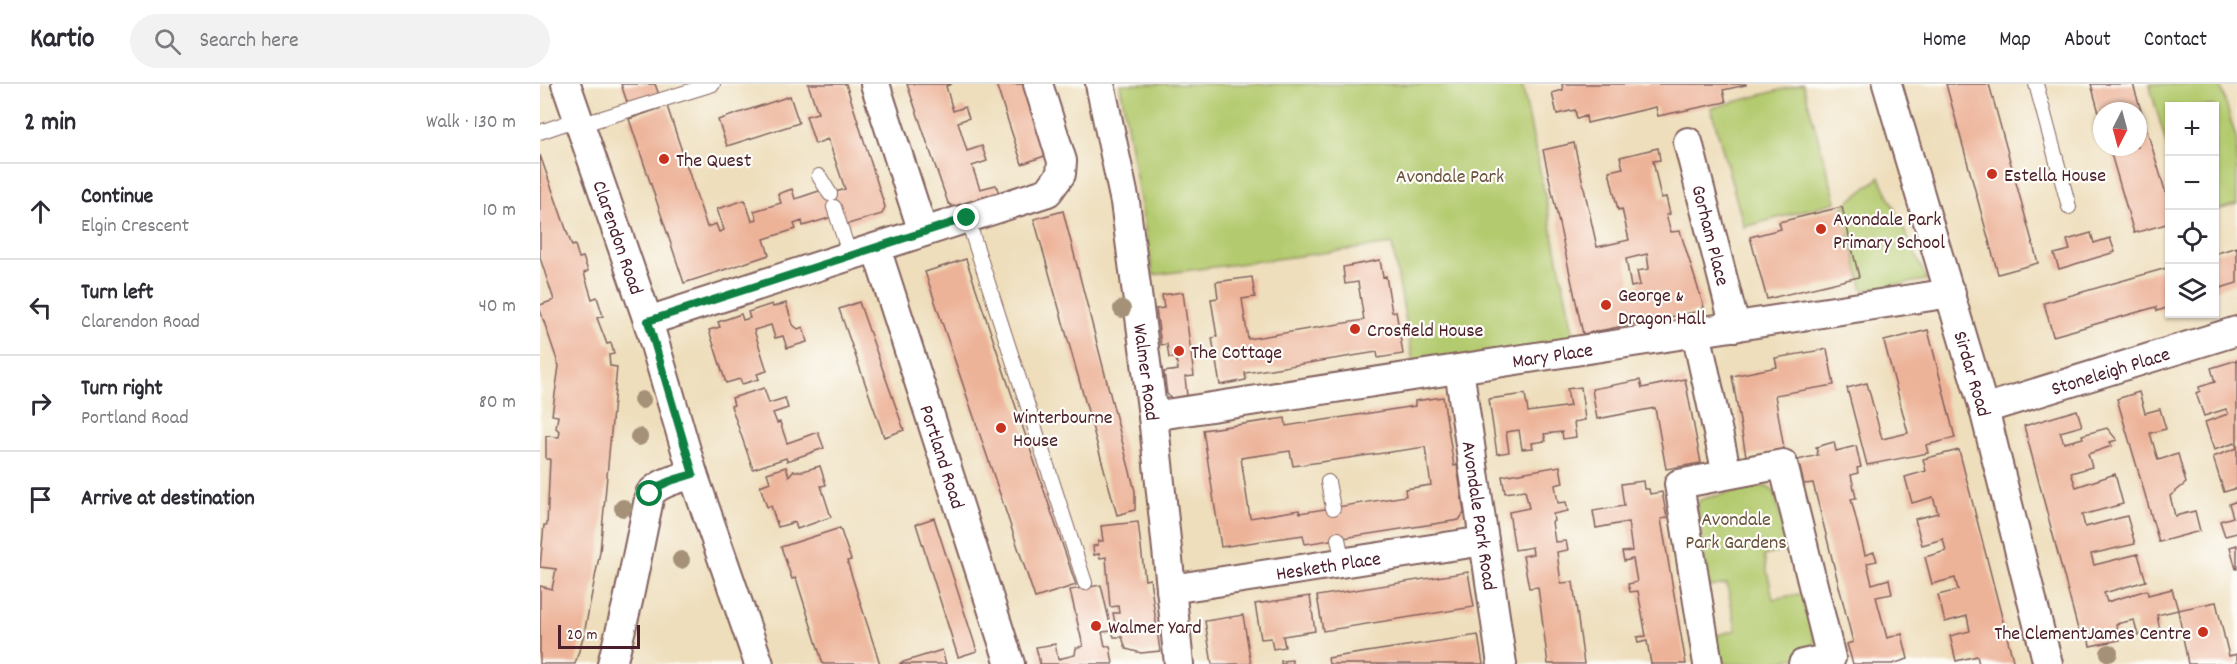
<!DOCTYPE html>
<meta charset="utf-8">
<style>
body{margin:0;font-family:Dekko,sans-serif;background:#f2f2f3;color:#2b2b33}
.controls{position:absolute;right:18px;top:18px;display:grid;overflow:hidden;border-radius:0px;box-shadow:0 2px 4px #0004}
.controls button{width:54px;height:54px;display:grid;place-items:center;padding:0;border:0;border-bottom:2px solid #e1e1e2;background:#fff;color:#2b2b33;font:30px sans-serif}
.compass{position:absolute;left:1553px;top:18px;width:54px;height:54px;border-radius:50%;background:#fff;box-shadow:0 2px 4px #0004;rotate:186deg}
.scale{position:absolute;left:18px;bottom:15px;width:82px;box-sizing:border-box;padding-left:6px;border:3px solid #4a1f2b;border-top:0;font-size:16px;line-height:21px;white-space:nowrap;color:#4a1f2b;-webkit-text-stroke:4px #fdfcf7;paint-order:stroke}
.stop{position:absolute;width:18px;height:18px;margin:-14px;border:4px solid #0b8043;border-radius:50%;background:#fff}
.stop.end{background:#0b8043;border-color:#fff;box-shadow:0 2px 6px #0008}
.list{margin:0;padding:0;list-style:none}
h2{display:flex;justify-content:space-between;align-items:center;height:78px;margin:0;padding:0 24px;font-size:26px}
h2 small{font-size:20px;font-weight:400;color:#7c7c81}
.list li{display:grid;grid-template-columns:39px 1fr auto;gap:18px;align-items:center;box-sizing:border-box;height:96px;padding:0 24px;border-top:2px solid #e1e1e2}
.list b{display:block;font-size:22px;white-space:nowrap}
.list p{margin:0;font-size:20px;white-space:nowrap;color:#7c7c81}
.list em{font-size:20px;font-style:normal;color:#7c7c81}
.icon{flex:none;width:33px;height:33px;fill:none;stroke:currentColor;stroke-width:2;stroke-linecap:round;stroke-linejoin:round}
.map{position:relative;flex:none;width:1697px;height:580px;overflow:hidden}
header{display:flex;align-items:center;gap:36px;box-sizing:border-box;height:84px;padding:0 30px;background:#fff;border-bottom:2px solid #e1e1e2}
header strong{font-size:28px}
nav{display:flex;gap:33px;margin-inline-start:auto;font-size:21px}
.search{width:420px;height:54px;background:#f2f2f3;display:flex;align-items:center;gap:15px;box-sizing:border-box;padding:0 21px;border-radius:33px;color:#7c7c81;font-size:22px}
main{display:flex}
aside{flex:1;background:#fff}
.map>svg:first-child{display:block}
.green{fill:#b4ca6e;stroke:#7f744c;stroke-width:1.5}
.building{fill:#edb399;fill-rule:evenodd}
.lines{fill:none;stroke-linecap:round;stroke-linejoin:round}
.service-casing{stroke:#83625e;stroke-width:16}
.minor-casing{stroke:#83625e;stroke-width:32}
.service{stroke:#fff;stroke-width:14}
.minor{stroke:#fff;stroke-width:28}
.tree{fill:#a59177}
.route{stroke:#0b8043;stroke-width:8}
.poi-dot{fill:#c8321e;stroke:#fdfcf7;stroke-width:2}
.labels{text-anchor:middle;stroke-width:4.5;stroke-linejoin:round;paint-order:stroke}
.poi-label{font-size:20px;fill:#4a1f2b;stroke:#fdfcf7;text-anchor:start}
.park-label{font-size:20px;fill:#6a523f;stroke:#fdfcf7}
.street-label{font-size:20px;fill:#4a1f2b;stroke:#fdfcf7}
</style>
<header>
<strong>Kartio</strong>
<div class="search"><svg class="icon" aria-label="search" viewBox="0 0 24 24"><circle cx="10" cy="10" r="6"/><path d="M15 15l6 6"/></svg>Search here</div>
<nav><a>Home</a><a>Map</a><a>About</a><a>Contact</a></nav>
</header>
<main>
<aside>
<h2>2 min<small>Walk · 130 m</small></h2>
<ul class="list">
<li><svg class="icon" aria-label="ahead" viewBox="0 0 24 24"><path d="M12 20V5M6 11l6-6 6 6"/></svg><div><b>Continue</b><p>Elgin Crescent</p></div><em>10 m</em></li>
<li><svg class="icon" aria-label="left" viewBox="0 0 24 24"><path d="M17 20v-9H6M10 6l-5 5 5 5"/></svg><div><b>Turn left</b><p>Clarendon Road</p></div><em>40 m</em></li>
<li><svg class="icon" aria-label="right" viewBox="0 0 24 24"><path d="M7 20v-9h11M14 6l5 5-5 5"/></svg><div><b>Turn right</b><p>Portland Road</p></div><em>80 m</em></li>
<li><svg class="icon" aria-label="arrive" viewBox="0 0 24 24"><path d="M6 21V4h12l-3 4 3 4H6"/></svg><div><b>Arrive at destination</b></div></li>
</ul>
</aside>
<div class="map">
<svg width="1697" height="580" viewBox="0 0 1697 580">
<rect width="100%" height="100%" fill="#fdfcf7"/>
<filter id="ink" filterUnits="userSpaceOnUse"><feTurbulence type="fractalNoise" baseFrequency=".0167" numOctaves="2"/><feDisplacementMap in="SourceGraphic" scale="12" xChannelSelector="R" yChannelSelector="G"/><feConvolveMatrix kernelMatrix="1 2 1 2 8 2 1 2 1" color-interpolation-filters="sRGB"/></filter>
<filter id="wash" filterUnits="userSpaceOnUse"><feTurbulence type="fractalNoise" baseFrequency=".008" numOctaves="4" result="noise"/><feDisplacementMap in="SourceGraphic" scale="24" xChannelSelector="R" yChannelSelector="G"/><feGaussianBlur stdDeviation="1.35" result="paint"/><feColorMatrix in="noise" values="0 0 0 0 0 0 0 0 0 0 0 0 0 0 0 0 0 1.4 0 .05"/><feComposite in="paint" operator="in"/></filter>
<g filter="url(#wash)">
<rect width="100%" height="100%" fill="#eedebc"/>
<path class="green" d="M580 0H982L1035 257 874 283 852 160 613 191Z
M1263 0 1296 118 1204 143 1171 24Z
M1609 0H1680L1697 57V120L1675 127 1674 22H1630L1629 69Z
M1340 93 1387 196 1323 206 1302 123Z
M1222 402 1229 404 1235 409 1248 465 1224 472 1233 515 1264 509 1276 562C1258 580 1211 580 1185 580L1178 567 1174 552 1196 546 1187 500 1168 503 1157 422 1160 416 1166 414Z"/>
<g id="blocks">
<path class="building" d="M81 0H115L119 11 88 21Z
M268 0H306L345 123 342 130 305 141 292 133 263 142 262 137 254 140 256 145 224 155 229 171 144 199 89 35 127 22 167 143 176 140 179 148 184 146 177 125 205 116 212 137 217 135 214 127 241 119 238 110 252 105 255 115 282 106 284 112 305 105 288 55 275 60 266 32 278 29Z
M367 0H412L406 2 413 27 425 23 429 34 418 38 427 67 442 62 447 77 432 82 440 105 456 101 459 110 415 124 408 119Z
M456 0H487L510 70 482 80Z
M1022 0H1206V1L1183 6 1186 18 1118 32 1116 23 1047 39 1046 32 1037 35 1035 26 1017 30 1012 9 1023 6Z
M1406 0H1449L1498 179 1458 190Z
M1551 0H1593L1630 123V139L1594 149 1569 63H1598V27H1562L1561 36Z
M250 12 259 39 187 62 178 36Z
M1034 59 1057 163 1089 156 1082 125 1078 126 1069 87 1083 84 1080 73 1118 64 1120 76 1113 77 1121 114 1126 113 1130 130 1126 131 1131 148 1140 147 1164 223 1160 227 1043 250 1003 66ZM1107 170 1109 185 1097 187 1100 201 1091 203 1086 175Z
M0 71 32 162 35 161 39 174 43 173 48 187 44 189 52 215 57 213 63 232 57 234 67 260 71 259 74 270 69 271 70 282 77 283 60 468 44 550 35 580H0V502L12 505 16 485 0 483 4 441H7L10 375H6V352L19 353 20 348 16 344 18 332 12 331 19 282 0 226V221L14 216 0 174Z
M1302 123 1319 193 1227 215 1210 153 1241 145 1239 138Z
M523 127 595 407V426L577 431 494 135Z
M1551 149 1554 159 1570 154 1575 168 1519 185 1514 170 1530 166 1527 156Z
M1697 163V199L1674 206V170Z
M426 175 536 501 495 514 385 188Z
M840 176 843 193 846 192 852 228 856 227 863 270 838 274 837 268 705 289 706 296 680 301 672 254 677 253 671 215 678 214 676 198 712 193 715 213 702 215 708 255 824 236 818 198 805 200 803 183Z
M1630 183V223L1617 227 1616 223 1513 252 1504 219Z
M643 208 654 292 645 293 647 312 631 314 627 310 624 288 638 286 636 274H629L627 260 621 261 616 225 624 224 622 211Z
M319 218 364 346 344 353 299 225Z
M246 219 253 241 258 245 263 243 267 258 247 264 243 252 235 254 231 241 214 246 227 287 217 290 219 295 202 300 200 295 186 299 169 246 180 243 178 238 201 230 203 236 210 234 208 228 232 220 233 223Z
M1388 246 1415 354 1386 361 1388 369 1327 381 1307 304 1327 299 1342 355 1368 349 1344 257Z
M1287 265 1294 301 1235 311 1244 365 1206 372 1192 292 1237 283 1235 274Z
M1697 276V364L1695 359 1674 366 1665 338 1688 330 1686 325 1664 332 1656 309 1660 307 1659 303 1675 298 1671 284Z
M1145 295 1161 379 1126 385 1115 324 1057 335 1052 305 1100 296 1102 304Z
M1041 303 1045 336 1034 338 1036 353 1023 355 1022 348 1004 350 1006 357 992 359 993 364 982 365 979 346 966 348 969 368 957 370 949 315 985 310 988 328 1010 325 1030 322 1027 305Z
M224 304 229 319 245 314 248 324 233 329 237 339 240 338 247 359 278 348 284 364 247 377 246 374 213 385 191 322 194 321 192 314Z
M1599 308 1605 329 1620 325 1626 345 1610 349 1618 376 1638 370 1646 399 1630 412 1635 432 1655 427 1660 447 1619 458 1577 315Z
M903 313 914 382 917 381 924 429 919 436 765 460 763 451 681 463 663 346 745 334 746 342 875 322V317ZM885 363 891 401 865 405 866 412 760 429 759 426 710 434 701 374 750 367 753 382Z
M1537 326 1542 342 1520 348 1524 359 1543 354 1542 351 1567 344 1577 356 1570 358 1572 362 1548 370 1552 383 1531 389 1536 403 1575 390 1583 420 1542 431 1545 443 1587 432 1595 460 1551 470 1554 481 1598 470 1606 497 1564 509 1567 518 1607 506 1608 511 1632 505 1638 526 1617 531 1620 546 1598 551 1594 536 1576 540 1580 556 1550 562 1547 547 1539 549 1484 342Z
M1294 358 1296 367 1316 362 1321 383 1317 384 1318 389 1311 391 1316 414 1311 415 1325 471 1334 468 1337 477 1327 479 1332 500 1349 495 1352 510 1336 513 1347 554 1362 550 1368 575 1352 580H1313L1307 560 1313 558 1273 399 1264 400 1258 376 1278 371 1276 363Z
M1697 364V404L1684 408 1673 373Z
M1419 366 1474 580H1439L1437 572 1416 577 1410 552 1430 547 1427 532 1405 538 1398 511 1418 506 1415 494 1392 500 1385 473 1406 467 1403 455 1382 461 1375 435 1398 429 1393 413 1372 419 1365 393 1386 387 1383 375Z
M280 382 286 401 281 402 291 433 257 445 255 438 238 443 231 422 227 423 220 402 230 398 227 389 246 383 249 392 253 387H263Z
M1020 382 1023 399 1015 401 1018 419 1026 418 1028 427 1013 430 1014 437 1012 438 1015 458 1026 457 1028 466 1017 468 1021 499 1033 498 1044 580H1008L998 503 989 504 983 472 993 470 992 463 975 466 969 428 989 424 985 406 965 409 962 392Z
M1103 397 1104 405H1109L1110 410 1122 408 1127 434 1121 435 1146 580H1111L1107 557 1098 559 1097 553 1106 552 1098 507 1090 508 1088 500 1097 498 1093 475 1084 477 1082 468 1092 467 1088 438 1056 444 1053 427 1084 422 1081 400Z
M1697 417V449L1685 452 1680 437 1693 433 1689 420Z
M394 434 437 567 418 573 376 440Z
M598 438 605 496 610 495 620 567 601 569 586 565 582 553H574L572 547 562 548 565 562H570L573 580H500L496 563 515 560 518 575 535 571 536 564 543 562 530 506 561 501 570 540 576 544 573 529H579L578 522 570 523 566 473 560 474 559 470 554 471 553 462 558 461V457H563L561 442Z
M300 444 311 476 307 477 340 580H283L256 494 252 495 241 463Z
M1697 461V485H1696L1690 463Z
M928 488 934 523 783 547 777 512Z
M770 512 775 547 743 552 745 563 733 565 731 554 721 555 715 520Z
M1676 518 1689 572 1697 570V580H1648L1638 526Z
M703 531 711 580H672L665 537Z
M938 551 943 580H789L788 574Z
M402 566 406 580H360V579Z
M752 576V580H741V577Z"/>
</g>
</g>
<g filter="url(#ink)">
<use href="#blocks" fill-opacity="0" stroke="#83625e" stroke-width="1.5"/>
<g class="lines">
<defs>
<path id="service" d="M1496 0 1529 123
M40 41 173 0
M0 48 38 35
M279 92 290 110
M294 123 310 172
M427 134 545 499
M788 398 793 424
M798 455 803 478"/>
<g id="minor">
<path id="s1" d="M26 0 108 237 153 390 219 580"/>
<path d="M335 0 383 148"/>
<path id="s2" d="M560 0 585 118 613 332 639 580"/>
<path id="s3" d="M1347 0 1444 325 1508 580"/>
<path id="s4" d="M1148 58 1195 243"/>
<path id="s5" d="M336 164 470 580"/>
<path d="M108 237 508 108 521 90 522 77 498 0"/>
<path d="M1156 248 1187 390"/>
<path id="s6" d="M919 285 962 580"/>
<path id="s7" d="M1444 325 1697 247"/>
<path id="s8" d="M613 332 1411 209"/>
<path id="s9" d="M631 505 944 457"/>
<path d="M72 580 88 517 110 410C120 398 138 395 153 390"/>
<path d="M1168 580 1139 400 1243 380 1291 574 1263 580"/>
</g>
</defs>
<use href="#service" class="service-casing"/>
<use href="#minor" class="minor-casing"/>
<use href="#service" class="service"/>
<use href="#minor" class="minor"/>
</g>
<g class="tree">
<circle cx="582" cy="225" r="9"/>
<circle cx="102" cy="316" r="9"/>
<circle cx="99" cy="353" r="9"/>
<circle cx="83" cy="424" r="9"/>
<circle cx="141" cy="476" r="9"/>
<circle cx="1569" cy="569" r="9"/>
</g>
</g>
<g class="lines" filter="url(#ink)">
<path class="route" d="M110 410C120 398 138 395 153 390L108 237 427 134"/>
</g>
<g class="poi-dot">
<circle cx="124" cy="75" r="6"/>
<circle cx="1452" cy="90" r="6"/>
<circle cx="1281" cy="145" r="6"/>
<circle cx="1066" cy="221" r="6"/>
<circle cx="815" cy="245" r="6"/>
<circle cx="639" cy="267" r="6"/>
<circle cx="461" cy="344" r="6"/>
<circle cx="556" cy="542" r="6"/>
<circle cx="1663" cy="548" r="6"/>
</g>
<g class="labels">
<g class="poi-label">
<text x="136" y="82">The Quest</text>
<text x="1464" y="97">Estella House</text>
<text x="1293" y="141">Avondale Park<tspan x="1293" dy="23">Primary School</tspan></text>
<text x="1078" y="217">George &amp;<tspan x="1078" dy="23">Dragon Hall</tspan></text>
<text x="827" y="252">Crosfield House</text>
<text x="651" y="274">The Cottage</text>
<text x="473" y="339">Winterbourne<tspan x="473" dy="23">House</tspan></text>
<text x="568" y="549">Walmer Yard</text>
<text x="1651" y="555" text-anchor="end">The ClementJames Centre</text>
</g>
<g class="park-label">
<text x="910" y="98">Avondale Park</text>
<text x="1196" y="441">Avondale<tspan x="1196" dy="23">Park Gardens</tspan></text>
</g>
<g class="street-label">
<text dy="7" stroke="none"><textPath href="#s4" startOffset="96">Gorham Place</textPath></text>
<text dy="7" stroke="none"><textPath href="#s1" startOffset="162">Clarendon Road</textPath></text>
<text dy="7" stroke="none"><textPath href="#s8" startOffset="404">Mary Place</textPath></text>
<text dy="7" stroke="none"><textPath href="#s7" startOffset="132">Stoneleigh Place</textPath></text>
<text dy="7" stroke="none"><textPath href="#s3" startOffset="302">Sirdar Road</textPath></text>
<text dy="7" stroke="none"><textPath href="#s2" startOffset="292">Walmer Road</textPath></text>
<text dy="7" stroke="none"><textPath href="#s5" startOffset="219">Portland Road</textPath></text>
<text dy="7" stroke="none"><textPath href="#s6" startOffset="148">Avondale Park Road</textPath></text>
<text dy="7" stroke="none"><textPath href="#s9" startOffset="159">Hesketh Place</textPath></text>
</g>
</g>
</svg>
<div class="controls">
<button>+</button>
<button>−</button>
<button><svg class="icon" aria-label="locate" viewBox="0 0 24 24"><circle cx="12" cy="12" r="6"/><path d="M12 2v4M12 18v4M2 12h4M18 12h4"/></svg></button>
<button><svg class="icon" aria-label="layers" viewBox="0 0 24 24"><path d="M12 4l9 5-9 5-9-5zM3 14l9 5 9-5"/></svg></button>
</div>
<svg class="compass" viewBox="-18 -18 36 36"><path d="M0-13l5 13h-10z" fill="#e53935"/><path d="M0 13l5-13h-10z" fill="#7c7c81"/></svg>
<div class="scale">20 m</div>
<div class="stop" style="left:110px;top:410px"></div>
<div class="stop end" style="left:427px;top:134px"></div>
</div>
</main>
